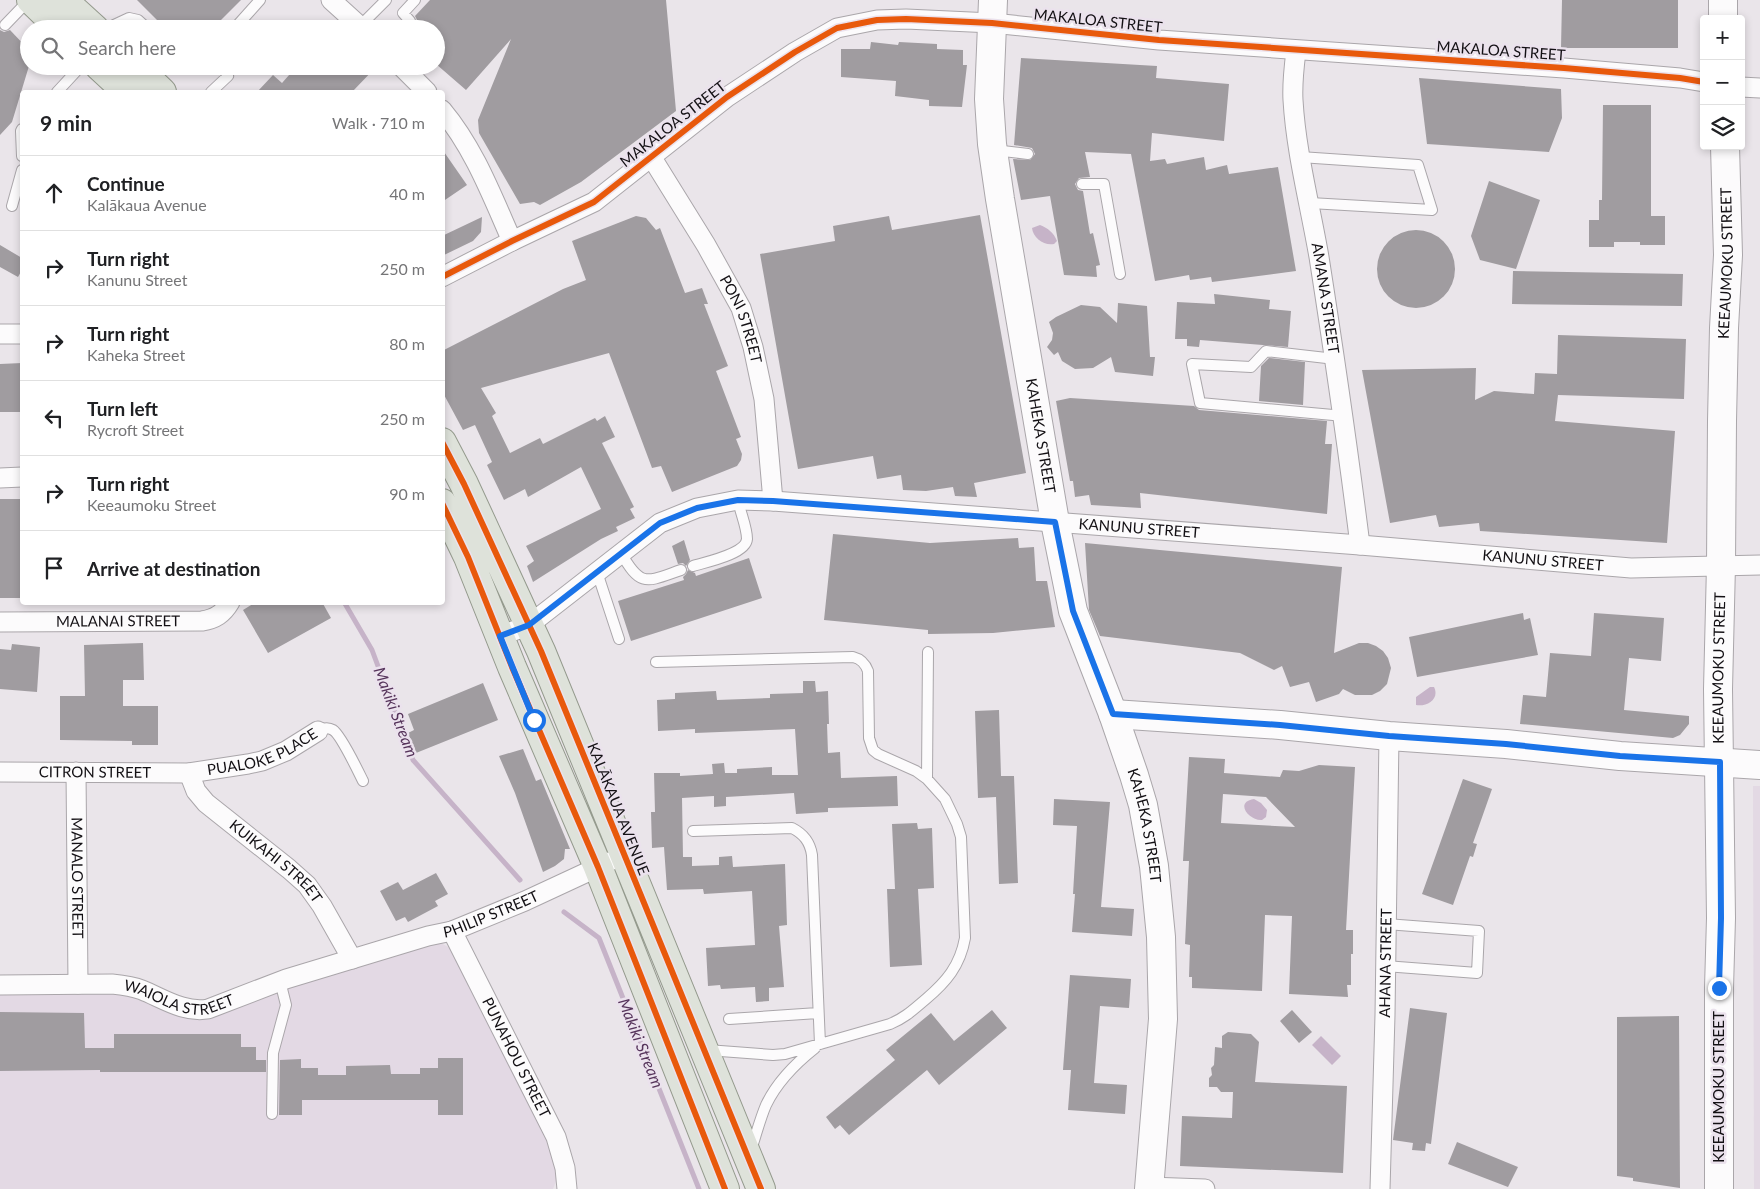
<!DOCTYPE html>
<meta charset="utf-8">
<style>
body{margin:0;font-family:Lato,sans-serif;background:#f2f2f2;color:#202124}
.controls{position:absolute;right:15px;top:15px;display:grid;overflow:hidden;border-radius:5px;box-shadow:0 2px 8px #0003}
.controls button{width:45px;height:45px;display:grid;place-items:center;padding:0;border:0;border-bottom:1px solid #e0e0e0;background:#fff;color:#202124;font:25px sans-serif}
.stop{position:absolute;width:15px;height:15px;margin:-11px;border:4px solid #1a73e8;border-radius:50%;background:#fff}
.stop.end{background:#1a73e8;border-color:#fff;box-shadow:0 1px 5px #0008}
.list{margin:0;padding:0;list-style:none}
h2{display:flex;justify-content:space-between;align-items:center;height:65px;margin:0;padding:0 20px;font-size:21px}
h2 small{font-size:16px;font-weight:400;color:#757577}
.list li{display:grid;grid-template-columns:32px 1fr auto;gap:15px;align-items:center;box-sizing:border-box;height:75px;padding:0 20px;border-top:1px solid #e0e0e0}
.list b{display:block;font-size:19px;white-space:nowrap}
.list p{margin:0;font-size:16px;white-space:nowrap;color:#757577}
.list em{font-size:16px;font-style:normal;color:#757577}
.icon{flex:none;width:28px;height:28px;fill:none;stroke:currentColor;stroke-width:2;stroke-linecap:round;stroke-linejoin:round}
.map{position:relative;flex:none;width:1760px;height:1189px;overflow:hidden}
.search{position:absolute;background:#fff;box-shadow:0 2px 8px #0003;left:20px;top:20px;width:425px;height:55px;display:flex;align-items:center;gap:12px;box-sizing:border-box;padding:0 18px;border-radius:28px;color:#757577;font-size:19px}
.panel{position:absolute;background:#fff;box-shadow:0 2px 8px #0003;left:20px;top:90px;width:425px;height:515px;border-radius:5px}
.map>svg:first-child{display:block}
.built{fill:#e3d9e4}
.water{fill:#c6b3c8}
.lines{fill:none;stroke-linecap:round;stroke-linejoin:round}
.stream{stroke:#c6b3c8;stroke-width:5}
.building{fill:#a09ca0;fill-rule:evenodd}
.lane-casing{stroke:#aaa6aa;stroke-width:12}
.street-casing{stroke:#aaa6aa;stroke-width:21}
.secondary-casing{stroke:#aaa6aa;stroke-width:30}
.primary-casing{stroke:#949a8d;stroke-width:30}
.lane{stroke:#fcfbfc;stroke-width:10}
.street{stroke:#fcfbfc;stroke-width:19}
.secondary{stroke:#fcfbfc;stroke-width:28}
.primary{stroke:#dee2da;stroke-width:28}
.cycleway-casing{stroke:#ebe2ed;stroke-width:9}
.cycleway{stroke:#e8590c;stroke-width:6}
.route{stroke:#1a73e8;stroke-width:6}
.labels{text-anchor:middle;stroke-width:5;stroke-linejoin:round;paint-order:stroke}
.street-label{font-size:15px;fill:#131014;stroke:#ebe2ed}
.water-label{font-size:16px;font-style:italic;fill:#56345b;stroke:#ebe2ed}
</style>
<div class="map">
<svg width="1760" height="1189" viewBox="0 0 1760 1189">
<rect width="100%" height="100%" fill="#eae5ea"/>
<path class="built" d="M1753 786H1760V1189H1754Z
M439 942 450 948 537 1112 560 1171 553 1189H0V988L108 992 123 994 170 1012 264 993Z"/>
<path class="water" d="M1040 225C1048 228 1054 233 1057 241L1054 244C1044 246 1033 238 1032 228Z
M1430 687H1434C1440 699 1427 707 1416 705V697Z
M1254 799 1261 803 1267 810 1266 817 1262 820C1249 821 1234 802 1254 799Z
M1321 1036 1341 1056 1332 1065 1312 1045Z"/>
<g class="lines">
<path class="stream" d="M344 602 372 650 413 760 520 880
M564 912 599 938 699 1189"/>
</g>
<path class="building" d="M137 0H241L212 29H155L154 27 159 22Z
M430 0H666L676 111 581 182 540 205 534 202 520 204 479 133 478 120 511 39 466 90 436 64V29H403L405 26 411 28 415 26 417 20 415 16Z
M1562 0H1678V48H1561Z
M0 30 4 32 10 30 29 50V66L12 122 0 135Z
M871 42 898 45 899 42 937 44V49L963 50V65H967L962 107 929 106V100L895 96 896 81 841 77V49H870Z
M1021 58 1157 66 1156 78 1229 84 1224 141 1152 133 1150 161 1165 159 1167 164 1204 157 1206 170 1227 165 1229 174 1278 167 1296 271 1212 282 1211 277 1190 280 1189 275 1155 281 1131 154 1085 152 1090 177 1079 178 1075 184 1078 190 1083 191 1090 234 1093 233 1100 265 1096 266 1097 277 1064 275 1050 196 1021 200 1013 159 1030 160 1035 154 1032 148 1014 145Z
M297 66H377L352 92H257L273 75 282 83Z
M1419 78 1561 89 1562 118 1549 152 1427 144Z
M1603 105H1651V216H1665V245H1640V242H1614V247H1589V220H1599V200H1602Z
M442 149 467 185 442 202Z
M1489 181 1540 200 1516 269 1480 260 1471 236Z
M980 215 1026 473 974 483 977 497 955 496 953 487 926 491 903 490 901 475 877 479 873 456 798 469 760 254 835 241 833 226 889 216 892 230Z
M636 216 646 218 656 230 660 228 685 293 702 288 708 304H704L728 366 716 371 741 437 736 439 742 454 741 460 737 466 672 492 661 466 652 468 609 353 481 388 496 413 492 416 510 453 540 438 543 444 595 418 597 421 605 416 615 437 602 443 634 507 630 509 635 518 616 527 618 531 601 539 533 582 527 566 534 561 526 546 601 509 581 467 528 497 525 489 504 500 487 465 492 462 475 425 463 430 442 391V351L563 289 586 280 572 241Z
M482 217 481 232 473 241 442 256V236Z
M1377 269a39 39 0 1 1 78 0a39 39 0 1 1-78 0Z
M0 245 22 258V270L18 277 0 267Z
M1513 271 1683 274 1682 306 1512 304Z
M1214 294 1270 300 1269 309 1291 311 1288 347 1200 340 1199 347 1187 346V339H1175L1177 302 1215 304Z
M1118 303 1147 306 1150 357H1155L1153 376 1115 372 1111 357 1093 368 1075 369 1062 361 1058 352 1054 355 1047 347 1052 340 1053 333 1049 322 1056 317 1081 305 1100 307 1117 323Z
M1558 335 1686 339 1684 399 1558 395 1555 421 1675 431 1667 543 1480 531 1479 523 1439 527 1436 515 1390 523 1362 370 1476 368 1475 400 1494 391 1534 394 1535 373 1557 374Z
M1269 358 1305 362 1303 405 1259 401 1261 366Z
M22 363V412H0V364Z
M1070 398 1194 406 1199 410 1327 421 1325 444H1332L1327 514 1140 493 1141 508 1091 505 1089 495 1075 497 1073 481H1070L1056 401Z
M0 499H22V598H0Z
M833 534 930 543 1018 538 1019 548 1034 547 1036 581H1047L1055 627 993 633 928 634V630L824 620Z
M684 540 690 560 686 566 683 563 678 564 672 546Z
M1085 543 1342 567 1334 653 1359 643H1368L1376 646 1383 651 1388 658 1391 668 1387 684 1380 691 1372 695H1355L1343 689 1339 694 1316 702 1309 682 1290 687 1282 666 1274 670 1240 653 1100 636 1089 610Z
M749 558 762 598 631 641 618 601 684 580 683 577 686 574 688 570 695 573 696 576Z
M256 602H322L331 618 268 653 243 610Z
M1523 613 1524 620 1530 618 1538 655 1417 677 1409 637Z
M1594 613 1664 618 1661 661 1629 658 1624 710 1689 716V724L1680 735 1673 738 1520 724 1523 695 1546 697 1550 653 1591 656Z
M143 643 144 680H123V706H158V745H132V741L60 740V696H85L84 645Z
M12 644 40 647 37 692 0 689V649L11 650Z
M803 681H815L816 692 828 691 829 724H827L828 753 840 752 841 778 897 776 898 806 828 808V812L796 814 794 793 726 797V806L714 807V796L682 798 683 857H692V866L719 865V857L732 856 733 867 785 864 787 925 779 926 784 987 769 988V1001L756 1002 755 987 721 989 720 985 708 986 706 948 755 945 752 891 704 894 703 889 667 890 664 847 652 848 651 812H655L654 773H680V776L713 774 712 764 724 763 725 773H737V769L772 767V775H798L795 729 695 733V729L658 731 657 700 675 699V693L716 691 717 700 770 698V694L803 693Z
M483 683 498 720 416 753 408 733 414 730 408 714Z
M999 710 1001 776H1014L1018 883 999 884 996 797 978 798 975 711Z
M523 749 536 781 541 779 570 849H565L564 859 555 866 543 872 515 793 499 756Z
M1189 757 1225 759 1224 773 1280 777 1283 770 1299 771 1319 765 1355 767 1346 930H1353V954H1351V985H1347L1348 997 1289 994 1292 916 1265 915 1262 991 1192 988V977H1189L1190 945 1185 944 1189 861H1183ZM1223 794 1266 797 1295 827 1221 823Z
M1463 779 1492 789 1473 843 1477 844 1473 857 1470 856 1453 905 1422 894Z
M1054 799 1110 802 1101 907 1134 909 1132 936 1072 932 1075 894H1073L1077 826 1053 825Z
M917 823 918 829 932 828 934 888 918 889 922 965 890 967 887 889H895L892 824Z
M436 873 448 894 435 901 438 906 408 922 405 917 396 921 380 891 398 882 403 890Z
M1070 975 1131 979 1129 1008 1100 1006 1094 1083 1127 1085 1125 1114 1068 1110 1071 1070H1063Z
M1410 1008 1447 1013 1431 1144 1426 1143 1425 1151 1412 1150 1413 1143 1393 1140Z
M992 1010 1007 1028 939 1085 927 1070 849 1135 840 1125 835 1129 826 1117 895 1060 886 1050 931 1013 954 1041Z
M1292 1010 1312 1032 1299 1043 1280 1021Z
M0 1012 84 1013 85 1048H114V1034H241V1047H256V1060H266V1072H100V1070L0 1071Z
M1679 1016 1680 1188 1633 1181V1178L1617 1176V1017Z
M1228 1032 1251 1034 1259 1042 1255 1082 1347 1086 1343 1173 1180 1166 1182 1116 1232 1118 1233 1092H1221L1217 1087H1209V1078L1212 1075 1211 1068 1214 1065 1215 1047 1222 1048V1036Z
M438 1058H463V1115H438V1100H302V1115H279L280 1060 301 1059V1068H318V1075H346V1066L390 1065 391 1074H420V1068H438Z
M1457 1142 1518 1167 1508 1187 1448 1164Z"/>
<g class="lines">
<defs>
<path id="lane" d="M410 21 403 13 415 0
M5 25 29 0
M360 26 386 0
M110 29 114 25 129 18 138 20 148 29
M234 29 260 0
M57 92 81 66
M211 92 228 76 221 66
M22 129 21 131 22 156
M994 150 1028 154
M1300 157 1418 165 1432 210 1310 203
M1082 184H1104L1120 274
M12 206 22 170
M1335 359 1266 351 1251 367 1192 364 1200 403 1344 416
M621 553C641 588 646 582 681 570
M693 566C706 562 746 554 747 539 747 527 740 512 738 500
M597 572 619 639
M656 662 853 657C861 659 865 663 868 671L869 738 873 750 878 754 916 771 927 779 945 799 957 824 961 837 965 938C960 966 946 982 926 999 914 1009 905 1018 890 1024L785 1054 773 1055 707 1050
M318 731C323 728 328 727 333 730 341 735 358 771 363 781
M927 779 928 652
M693 831 792 828C804 834 810 842 812 855L820 1044
M1385 966 1477 973 1479 931 1386 924
M729 1019 818 1013
M272 1114 273 1053 286 1005 280 981
M751 1150C756 1135 760 1119 766 1105 777 1082 796 1063 815 1048"/>
<g id="street">
<path d="M331 0 363 29"/>
<path id="s1" d="M1296 51C1294 67 1292 83 1293 100 1296 152 1310 205 1319 257 1334 353 1348 449 1360 545"/>
<path d="M401 66 427 92"/>
<path d="M1741 87 1760 88"/>
<path d="M442 110C474 148 492 196 512 241"/>
<path id="s2" d="M652 158 706 245 741 308 753 347 764 399 773 501"/>
<path d="M442 277 512 241 594 202 727 97 795 52 837 28 877 20 906 19 992 23 1159 40 1564 68 1680 78 1704 82"/>
<path d="M0 334H22"/>
<path d="M0 478 22 477"/>
<path id="s3" d="M0 622 202 621C215 619 223 614 230 602"/>
<path id="s4" d="M500 636 529 625 660 523 697 508 738 500 773 501 1360 545 1631 568 1760 565"/>
<path id="s5" d="M0 772 189 773 248 764 262 761 286 751 318 731"/>
<path id="s6" d="M76 772 78 984"/>
<path id="s7" d="M189 773 196 791 206 803 289 869 307 885 322 906 352 959"/>
<path id="s8" d="M452 931 556 1137 565 1168 567 1189"/>
<path id="s9" d="M0 985 112 984C122 985 132 986 142 990 164 999 184 1013 208 1009L286 979 428 936 452 931 525 901 609 862"/>
<path d="M1149 1187 1205 1189"/>
<path id="s10" d="M1380 1189 1385 1015 1389 736"/>
</g>
<g id="secondary">
<path id="s11" d="M993 0 989 99 992 144 1000 199 1055 522 1073 611 1113 714 1134 775 1143 805 1154 866 1161 937 1163 1019 1149 1189"/>
<path d="M1723 19V0"/>
<path d="M1113 714 1280 725 1389 736 1506 744 1620 756 1760 765"/>
<path id="s12" d="M1719 1189V988L1721 918 1718 689 1721 565 1722 421 1724 328 1728 255 1725 146"/>
</g>
<path id="primary" d="M31 0 61 29
M63 0 95 29
M99 66 127 92
M135 66 162 92
M442 442 464 484 541 651 761 1189
M442 503 468 557 512 667 598 867 725 1189"/>
</defs>
<use href="#lane" class="lane-casing"/>
<use href="#street" class="street-casing"/>
<use href="#secondary" class="secondary-casing"/>
<use href="#primary" class="primary-casing"/>
<use href="#lane" class="lane"/>
<use href="#street" class="street"/>
<use href="#secondary" class="secondary"/>
<use href="#primary" class="primary"/>
<defs>
<path id="cycleway" d="M442 277 512 241 594 202 727 97 795 52 837 28 877 20 906 19 992 23 1159 40 1564 68 1680 78 1704 82
M442 442 464 484 541 651 761 1189
M442 503 468 557 512 667 598 867 725 1189"/>
</defs>
<use href="#cycleway" class="cycleway-casing"/>
<use href="#cycleway" class="cycleway"/>
</g>
<g class="lines">
<path class="route" d="M534 720 500 636 529 625 660 523 697 508 738 500 773 501 1055 522 1073 611 1113 714 1280 725 1389 736 1506 744 1620 756 1720 762 1721 918 1719 988"/>
</g>
<g class="labels">
<g class="street-label">
<text transform="translate(1098 21) rotate(6)" y="5">MAKALOA STREET</text>
<text transform="translate(1501 51) rotate(4)" y="5">MAKALOA STREET</text>
<text transform="translate(673 124) rotate(-38)" y="5">MAKALOA STREET</text>
<text dy="5" stroke="none"><textPath href="#s12" startOffset="926">KEEAUMOKU STREET</textPath></text>
<text dy="5" stroke="none"><textPath href="#s1" startOffset="250">AMANA STREET</textPath></text>
<text dy="5" stroke="none"><textPath href="#s2" startOffset="185">PONI STREET</textPath></text>
<text dy="5" stroke="none"><textPath href="#s11" startOffset="440">KAHEKA STREET</textPath></text>
<text dy="5" stroke="none"><textPath href="#s4" startOffset="681">KANUNU STREET</textPath></text>
<text dy="5" stroke="none"><textPath href="#s4" startOffset="1086">KANUNU STREET</textPath></text>
<text dy="5" stroke="none"><textPath href="#s3" startOffset="118">MALANAI STREET</textPath></text>
<text dy="5" stroke="none"><textPath href="#s12" startOffset="521">KEEAUMOKU STREET</textPath></text>
<text dy="5" stroke="none"><textPath href="#s5" startOffset="266">PUALOKE PLACE</textPath></text>
<text dy="5" stroke="none"><textPath href="#s5" startOffset="95">CITRON STREET</textPath></text>
<text transform="translate(618 809) rotate(68)" y="5">KALĀKAUA AVENUE</text>
<text dy="5" stroke="none"><textPath href="#s11" startOffset="845">KAHEKA STREET</textPath></text>
<text dy="5" stroke="none"><textPath href="#s7" startOffset="126">KUIKAHI STREET</textPath></text>
<text dy="5" stroke="none"><textPath href="#s6" startOffset="106">MANALO STREET</textPath></text>
<text dy="5" stroke="none"><textPath href="#s9" startOffset="511">PHILIP STREET</textPath></text>
<text dy="5" stroke="none"><textPath href="#s10" startOffset="226">AHANA STREET</textPath></text>
<text dy="5" stroke="none"><textPath href="#s9" startOffset="182">WAIOLA STREET</textPath></text>
<text dy="5" stroke="none"><textPath href="#s8" startOffset="142">PUNAHOU STREET</textPath></text>
<text transform="translate(1719 1087) rotate(-90)" y="5">KEEAUMOKU STREET</text>
</g>
<g class="water-label">
<text transform="translate(396 712) rotate(69)" y="6">Makiki Stream</text>
<text transform="translate(641 1043) rotate(68)" y="6">Makiki Stream</text>
</g>
</g>
</svg>
<div class="controls">
<button>+</button>
<button>−</button>
<button><svg class="icon" aria-label="layers" viewBox="0 0 24 24"><path d="M12 4l9 5-9 5-9-5zM3 14l9 5 9-5"/></svg></button>
</div>
<div class="stop" style="left:534px;top:720px"></div>
<div class="stop end" style="left:1719px;top:988px"></div>
<div class="search"><svg class="icon" aria-label="search" viewBox="0 0 24 24"><circle cx="10" cy="10" r="6"/><path d="M15 15l6 6"/></svg>Search here</div>
<section class="panel">
<h2>9 min<small>Walk · 710 m</small></h2>
<ul class="list">
<li><svg class="icon" aria-label="ahead" viewBox="0 0 24 24"><path d="M12 20V5M6 11l6-6 6 6"/></svg><div><b>Continue</b><p>Kalākaua Avenue</p></div><em>40 m</em></li>
<li><svg class="icon" aria-label="right" viewBox="0 0 24 24"><path d="M7 20v-9h11M14 6l5 5-5 5"/></svg><div><b>Turn right</b><p>Kanunu Street</p></div><em>250 m</em></li>
<li><svg class="icon" aria-label="right" viewBox="0 0 24 24"><path d="M7 20v-9h11M14 6l5 5-5 5"/></svg><div><b>Turn right</b><p>Kaheka Street</p></div><em>80 m</em></li>
<li><svg class="icon" aria-label="left" viewBox="0 0 24 24"><path d="M17 20v-9H6M10 6l-5 5 5 5"/></svg><div><b>Turn left</b><p>Rycroft Street</p></div><em>250 m</em></li>
<li><svg class="icon" aria-label="right" viewBox="0 0 24 24"><path d="M7 20v-9h11M14 6l5 5-5 5"/></svg><div><b>Turn right</b><p>Keeaumoku Street</p></div><em>90 m</em></li>
<li><svg class="icon" aria-label="arrive" viewBox="0 0 24 24"><path d="M6 21V4h12l-3 4 3 4H6"/></svg><div><b>Arrive at destination</b></div></li>
</ul>
</section>
</div>
